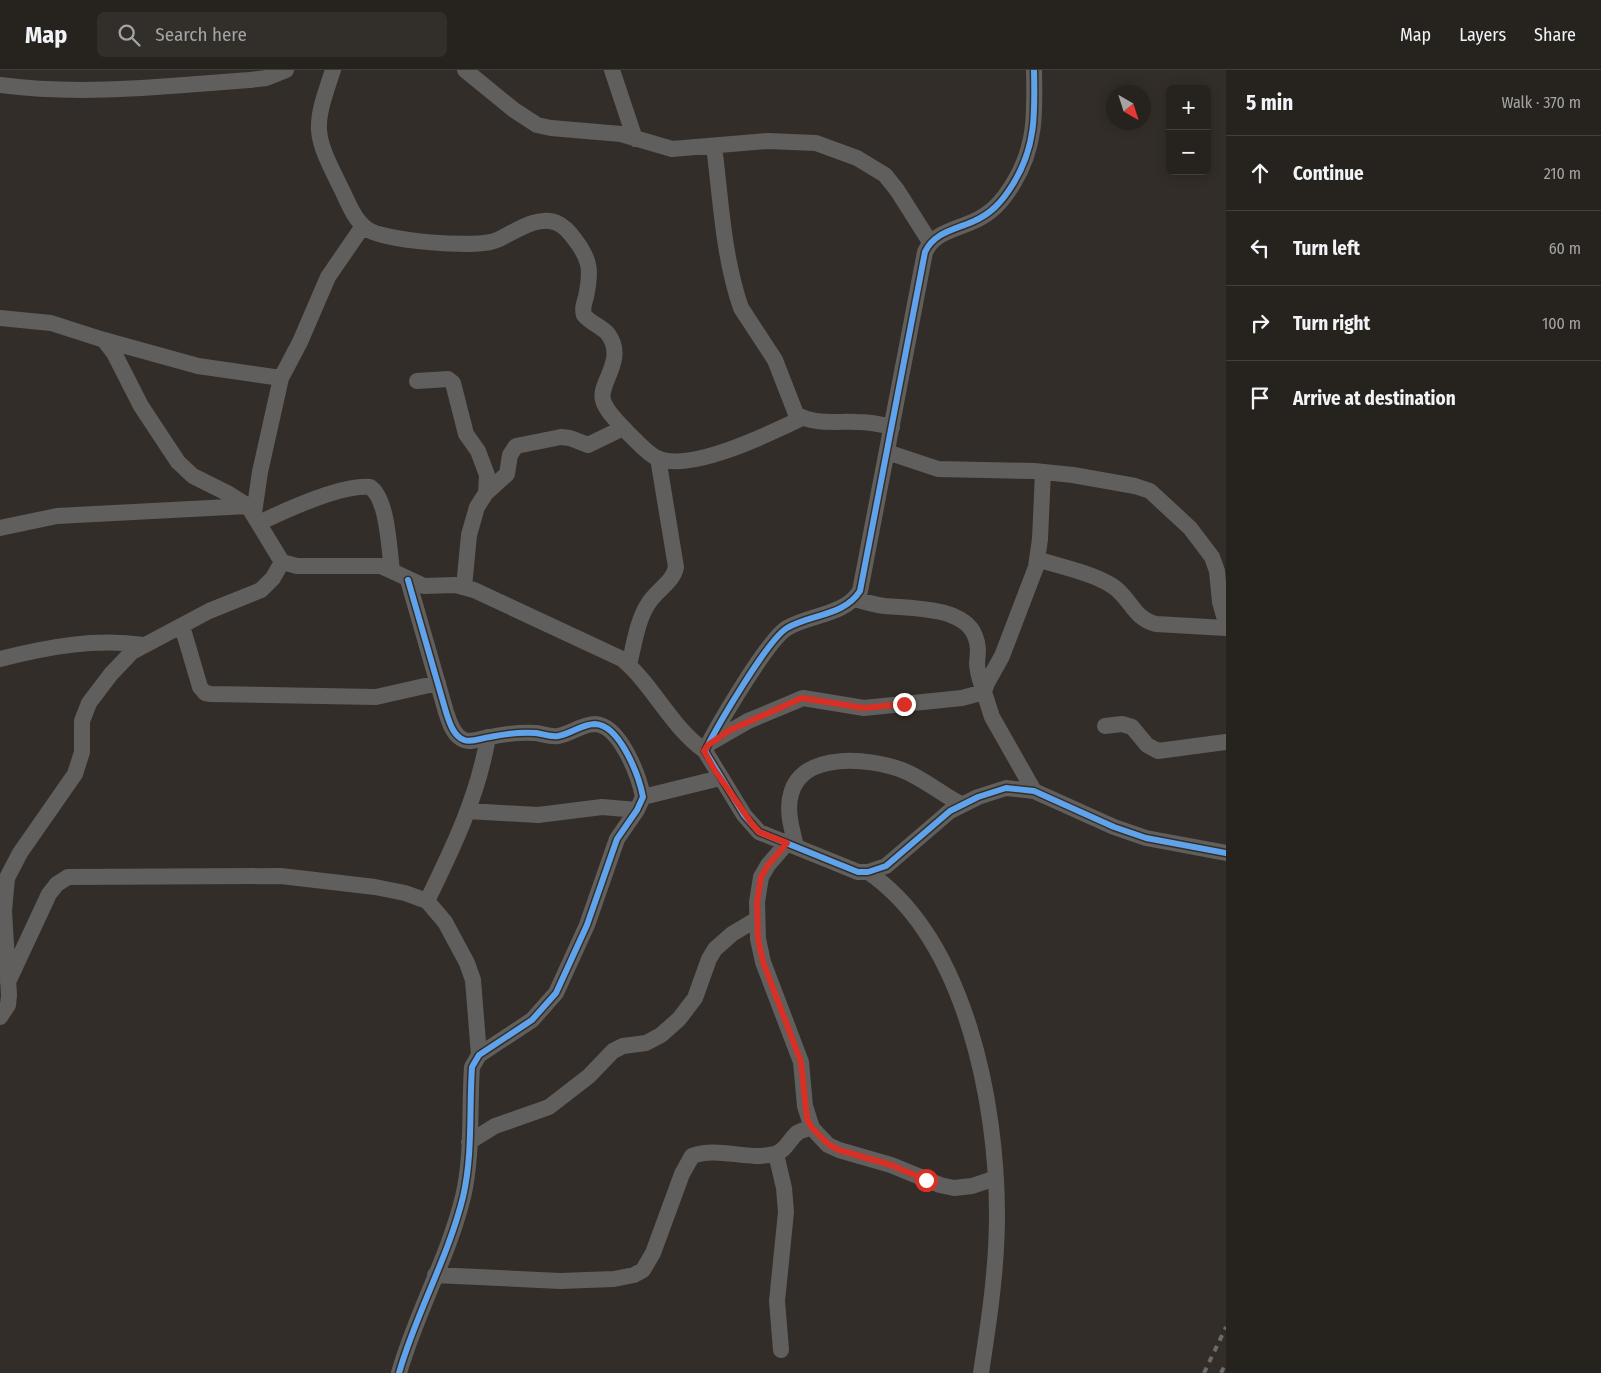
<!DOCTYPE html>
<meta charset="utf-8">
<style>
body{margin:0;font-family:"Fira Sans Condensed",sans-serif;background:#322f2b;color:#f1f3f6}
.controls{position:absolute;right:15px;top:15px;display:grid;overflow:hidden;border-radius:8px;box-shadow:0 2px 12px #0003}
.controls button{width:45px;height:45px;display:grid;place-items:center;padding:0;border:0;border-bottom:1px solid #423f3c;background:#26221e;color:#f1f3f6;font:25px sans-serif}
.compass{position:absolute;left:1106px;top:15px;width:45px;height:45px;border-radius:50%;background:#26221e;box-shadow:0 2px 12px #0003;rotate:141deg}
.stop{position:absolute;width:15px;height:15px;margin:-11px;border:4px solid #d93025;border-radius:50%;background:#fff}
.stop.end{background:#d93025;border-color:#fff;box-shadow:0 1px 5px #0008}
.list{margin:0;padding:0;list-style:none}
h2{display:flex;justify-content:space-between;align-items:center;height:65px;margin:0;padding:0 20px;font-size:21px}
h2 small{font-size:16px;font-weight:400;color:#a4a4a4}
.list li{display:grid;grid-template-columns:32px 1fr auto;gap:15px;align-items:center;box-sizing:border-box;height:75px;padding:0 20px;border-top:1px solid #423f3c}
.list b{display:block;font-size:19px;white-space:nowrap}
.list em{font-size:16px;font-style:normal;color:#a4a4a4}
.icon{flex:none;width:28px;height:28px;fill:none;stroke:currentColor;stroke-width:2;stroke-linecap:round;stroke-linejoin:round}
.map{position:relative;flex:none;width:1226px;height:1303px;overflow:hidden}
header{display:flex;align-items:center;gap:30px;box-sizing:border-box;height:70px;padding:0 25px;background:#26221e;border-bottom:1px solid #423f3c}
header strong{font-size:24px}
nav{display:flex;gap:28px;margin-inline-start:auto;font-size:18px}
.search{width:350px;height:45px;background:#322f2b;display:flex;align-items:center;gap:12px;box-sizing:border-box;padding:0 18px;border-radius:8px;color:#a4a4a4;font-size:19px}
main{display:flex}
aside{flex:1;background:#26221e}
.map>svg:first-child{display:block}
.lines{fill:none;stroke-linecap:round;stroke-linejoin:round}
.minor{stroke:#605f5d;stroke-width:16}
.rail{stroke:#6c6967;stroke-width:4;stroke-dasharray:6 6;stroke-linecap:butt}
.cycleway-casing{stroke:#362e24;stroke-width:9}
.cycleway{stroke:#60a3ed;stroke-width:6}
.route{stroke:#d93025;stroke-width:6}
</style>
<header>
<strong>Map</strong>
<div class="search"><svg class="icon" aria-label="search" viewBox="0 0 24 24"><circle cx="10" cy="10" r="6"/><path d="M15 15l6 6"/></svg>Search here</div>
<nav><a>Map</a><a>Layers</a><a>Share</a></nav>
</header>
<main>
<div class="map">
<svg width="1226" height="1303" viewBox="0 0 1226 1303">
<rect width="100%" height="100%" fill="#322d28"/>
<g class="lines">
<path class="minor" d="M333 0C313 59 313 62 341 118 348 132 354 150 367 159 384 171 477 179 497 170 513 163 538 144 557 153 565 156 571 164 576 171 591 191 591 202 586 227 584 233 582 239 584 245 590 253 601 256 608 264 627 290 598 313 603 330 606 342 620 354 628 363 637 371 646 383 657 388 690 403 771 363 802 348
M465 0 514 40 537 55 551 58 621 64 672 79 768 71 816 73 857 88 885 105 897 120 930 172
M612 0 635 69
M1034 0C1035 43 1036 77 1013 114 1002 132 991 144 972 152 953 160 934 163 925 182L860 521C844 546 811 544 787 558 768 569 716 658 705 681L744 745 759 762 858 802H868L886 796 950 741 978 727 1006 718 1034 721 1114 757 1146 768 1226 783
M0 15C83 26 167 16 250 10L266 8 286 0
M714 76C721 130 723 186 741 238L775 290 796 344C813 355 837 351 857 352 869 352 880 354 892 357
M0 248 51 253 104 270 114 283 141 336 178 392 193 406 229 424 248 436 282 492 297 496H381L424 516 455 515 474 520 622 589C654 616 670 656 705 681
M104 270 198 296 281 308
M417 311 448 309 453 313 466 364 478 381 487 405 486 423 477 437 469 465 464 517
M887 382 938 399 1034 401 1073 405 1135 416 1150 421 1190 458 1212 487 1217 501 1220 532 1226 553
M486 423 507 404 510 385 516 376 561 367 570 368 588 375 623 358
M254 443 260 402 281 308 300 272 328 207 363 156
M259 453C286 440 342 414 370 417 388 429 389 480 392 500
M0 458 57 446 248 436
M1037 489C1061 497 1089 502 1111 515 1131 527 1132 548 1156 554L1226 558
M182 556 200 617 205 623 211 624 376 627 438 613
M0 589C47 577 95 568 143 575
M629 595C634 575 637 551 648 534 656 520 673 513 676 497L658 388
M1105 656 1122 654 1132 657 1147 675 1158 681 1226 672
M708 674 748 651 803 628 864 638 962 628 984 622C981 613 977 603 977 593 978 583 979 575 975 566 964 537 911 538 885 536 875 535 865 532 855 529
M1034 721 992 647 984 622 987 613 1002 586 1036 497 1040 469 1043 402
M643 727 720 708
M468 741 538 745 602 737 637 740
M787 773 768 795 761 807 757 832 758 869 763 892 801 992 805 1036 812 1058 828 1075 839 1080 891 1095 940 1115 954 1118 972 1116 996 1108
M796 776C792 760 786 740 791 724 802 681 870 688 902 700 923 708 941 724 961 734
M868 802C966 869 997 1034 997 1145 997 1198 989 1251 981 1303
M427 831C453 778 478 726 488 667
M8 912 49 824 57 814 68 807 281 806 375 817 405 823 427 831 445 852 467 893 473 910 479 985
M0 947 8 935 9 925 4 841 7 808 20 783 75 704 82 682V651L89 633 111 604 132 582 209 541 261 520 273 508 282 492
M469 1072 495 1056 549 1037 589 1006 613 981 623 976 646 973 661 965 679 949 695 928 709 889 715 879 732 864 757 849
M776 1084 784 1118 786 1142 777 1231 781 1280
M435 1205 560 1211 614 1209 634 1205 643 1200 653 1183 682 1104 692 1086C718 1076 747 1091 774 1084 785 1082 789 1070 797 1063 801 1060 807 1059 812 1058
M399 1303C416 1243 448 1188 463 1127 473 1084 469 1040 472 997L479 985 532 950 556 923 587 855 617 769 637 740 643 727C639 706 620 655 595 654 582 654 571 664 558 666 550 667 543 664 536 663 521 662 504 664 490 667 481 668 472 673 464 670 453 666 449 651 446 642L408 510"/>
<path class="rail" d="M1204 1303 1226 1257
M1221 1303 1226 1293"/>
<defs>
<path id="cycleway" d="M1034 0C1035 43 1036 77 1013 114 1002 132 991 144 972 152 953 160 934 163 925 182L860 521C844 546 811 544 787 558 768 569 716 658 705 681L744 745 759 762 858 802H868L886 796 950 741 978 727 1006 718 1034 721 1114 757 1146 768 1226 783
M399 1303C416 1243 448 1188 463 1127 473 1084 469 1040 472 997L479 985 532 950 556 923 587 855 617 769 637 740 643 727C639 706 620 655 595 654 582 654 571 664 558 666 550 667 543 664 536 663 521 662 504 664 490 667 481 668 472 673 464 670 453 666 449 651 446 642L408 510"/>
</defs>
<use href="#cycleway" class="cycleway-casing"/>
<use href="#cycleway" class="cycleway"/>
</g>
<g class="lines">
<path class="route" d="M904 634 864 638 802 628 730 660 708 675 704 681 714 699 752 754 759 762 787 773 768 795 761 807 757 832 758 869 763 892 801 992 807 1049 812 1058 828 1074 839 1080 891 1095 926 1110"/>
</g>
</svg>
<div class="controls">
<button>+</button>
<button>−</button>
</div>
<svg class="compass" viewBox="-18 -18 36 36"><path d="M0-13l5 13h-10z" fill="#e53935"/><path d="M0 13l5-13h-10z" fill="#a4a4a4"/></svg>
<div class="stop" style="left:926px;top:1110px"></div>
<div class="stop end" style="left:904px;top:634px"></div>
</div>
<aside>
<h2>5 min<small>Walk · 370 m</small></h2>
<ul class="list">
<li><svg class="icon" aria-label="ahead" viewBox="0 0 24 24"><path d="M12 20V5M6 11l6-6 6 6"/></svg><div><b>Continue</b></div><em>210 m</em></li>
<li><svg class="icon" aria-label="left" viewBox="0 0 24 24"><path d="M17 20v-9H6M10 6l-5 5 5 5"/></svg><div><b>Turn left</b></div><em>60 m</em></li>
<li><svg class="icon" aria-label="right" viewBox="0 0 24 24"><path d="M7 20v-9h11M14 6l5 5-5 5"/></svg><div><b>Turn right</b></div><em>100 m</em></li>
<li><svg class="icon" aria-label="arrive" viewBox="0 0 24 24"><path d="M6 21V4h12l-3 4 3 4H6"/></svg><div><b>Arrive at destination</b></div></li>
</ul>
</aside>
</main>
